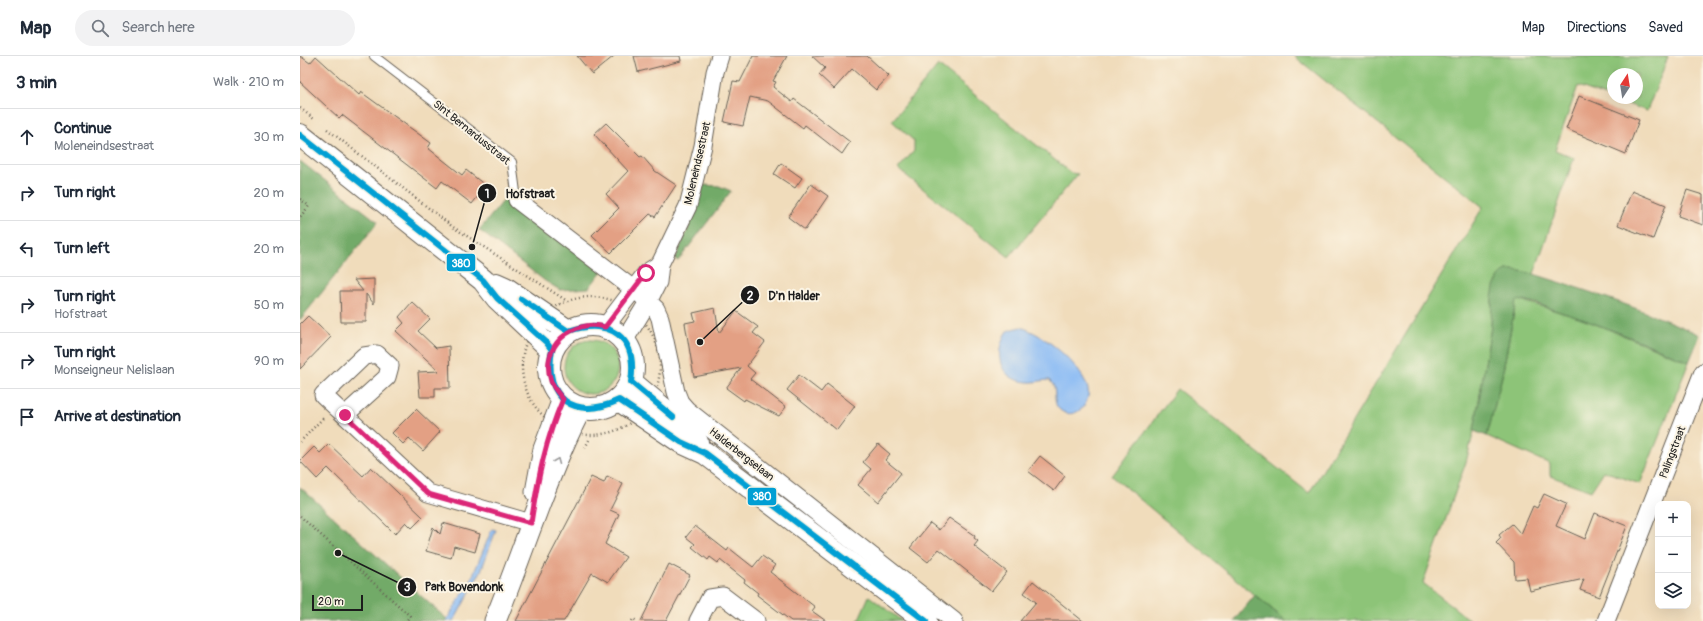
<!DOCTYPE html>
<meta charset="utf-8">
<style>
body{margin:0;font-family:Pangolin,sans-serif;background:#f2f2f3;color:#1f2937}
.controls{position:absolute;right:12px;bottom:12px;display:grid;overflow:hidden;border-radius:8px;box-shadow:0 4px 16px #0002}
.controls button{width:36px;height:36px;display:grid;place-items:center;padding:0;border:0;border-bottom:1px solid #e0e1e3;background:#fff;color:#1f2937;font:20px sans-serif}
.compass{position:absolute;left:1307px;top:12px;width:36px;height:36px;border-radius:50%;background:#fff;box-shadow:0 4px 16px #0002;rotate:12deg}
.scale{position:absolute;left:12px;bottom:10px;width:51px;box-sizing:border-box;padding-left:4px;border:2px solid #1c1c1c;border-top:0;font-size:11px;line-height:14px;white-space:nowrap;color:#1c1c1c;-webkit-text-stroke:3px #fcf5e5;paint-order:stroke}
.stop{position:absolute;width:12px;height:12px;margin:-9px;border:3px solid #db2777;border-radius:50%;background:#fff}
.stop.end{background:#db2777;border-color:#fff;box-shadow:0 1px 4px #0008}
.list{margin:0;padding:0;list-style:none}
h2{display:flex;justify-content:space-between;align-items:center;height:52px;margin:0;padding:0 16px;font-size:17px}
h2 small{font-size:13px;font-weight:400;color:#747a83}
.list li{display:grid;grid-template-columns:26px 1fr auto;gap:12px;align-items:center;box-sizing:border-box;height:56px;padding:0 16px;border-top:1px solid #e0e1e3}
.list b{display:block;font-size:15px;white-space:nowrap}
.list p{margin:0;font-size:13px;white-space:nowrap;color:#747a83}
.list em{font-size:13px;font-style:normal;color:#747a83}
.icon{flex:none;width:22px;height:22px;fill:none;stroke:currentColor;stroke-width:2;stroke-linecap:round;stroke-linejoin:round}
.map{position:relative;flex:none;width:1403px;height:565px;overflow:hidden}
header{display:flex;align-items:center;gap:24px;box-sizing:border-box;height:56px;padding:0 20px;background:#fff;border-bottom:1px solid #e0e1e3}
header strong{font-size:19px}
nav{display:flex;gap:22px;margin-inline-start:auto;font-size:14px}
.search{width:280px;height:36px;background:#f2f2f3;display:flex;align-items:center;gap:10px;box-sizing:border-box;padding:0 14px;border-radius:22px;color:#747a83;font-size:15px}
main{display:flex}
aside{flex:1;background:#fff}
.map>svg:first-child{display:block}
.green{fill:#8dc478;stroke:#54704a;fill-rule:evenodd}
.forest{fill:#72aa68;stroke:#476342}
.water{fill:#88baf5;stroke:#526b88}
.building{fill:#e3a084}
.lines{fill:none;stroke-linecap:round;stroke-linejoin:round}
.service-casing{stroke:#665f54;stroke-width:10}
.minor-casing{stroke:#665f54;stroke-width:19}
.tertiary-casing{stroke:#665f54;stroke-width:23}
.secondary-casing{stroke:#665f54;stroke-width:24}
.path{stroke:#665f54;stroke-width:2.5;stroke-dasharray:1 3;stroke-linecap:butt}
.service{stroke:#fff;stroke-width:8}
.minor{stroke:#fff;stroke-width:17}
.tertiary{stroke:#fff;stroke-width:21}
.secondary{stroke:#fff;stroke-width:22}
.bus-1-casing{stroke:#fcf5e5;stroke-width:9}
.bus-1{stroke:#019fd4;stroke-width:6}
.oneway{stroke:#999}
.route{stroke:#db2777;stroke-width:5}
.labels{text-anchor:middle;stroke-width:4;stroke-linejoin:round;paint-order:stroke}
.street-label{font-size:11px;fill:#1c1c1c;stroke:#fcf5e5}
.leader{fill:none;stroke:#1c1c1c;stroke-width:1.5}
.callout-dot{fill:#1c1c1c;stroke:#fcf5e5;stroke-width:1.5}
.mark-label{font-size:12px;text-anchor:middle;font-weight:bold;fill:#fff}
.callout-label{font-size:12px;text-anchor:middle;font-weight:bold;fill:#1c1c1c;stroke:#fcf5e5;stroke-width:4;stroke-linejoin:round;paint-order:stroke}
.line-badge{stroke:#fcf5e5;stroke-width:1.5}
.badge-label{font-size:11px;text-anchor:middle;font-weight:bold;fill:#fff}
</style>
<header>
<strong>Map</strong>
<div class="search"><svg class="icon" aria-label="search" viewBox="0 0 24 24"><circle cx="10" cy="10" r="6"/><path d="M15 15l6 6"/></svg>Search here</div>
<nav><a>Map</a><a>Directions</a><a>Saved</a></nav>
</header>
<main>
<aside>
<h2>3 min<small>Walk · 210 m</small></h2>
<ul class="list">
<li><svg class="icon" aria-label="ahead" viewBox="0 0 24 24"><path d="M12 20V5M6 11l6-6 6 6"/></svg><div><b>Continue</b><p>Moleneindsestraat</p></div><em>30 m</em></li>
<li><svg class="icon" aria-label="right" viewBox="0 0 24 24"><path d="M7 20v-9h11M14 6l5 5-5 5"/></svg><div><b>Turn right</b></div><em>20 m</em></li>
<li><svg class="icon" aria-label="left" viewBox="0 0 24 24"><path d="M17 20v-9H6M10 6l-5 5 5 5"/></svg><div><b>Turn left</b></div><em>20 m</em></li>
<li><svg class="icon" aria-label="right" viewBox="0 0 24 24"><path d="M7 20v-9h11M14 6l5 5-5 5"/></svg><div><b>Turn right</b><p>Hofstraat</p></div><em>50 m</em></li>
<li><svg class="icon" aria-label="right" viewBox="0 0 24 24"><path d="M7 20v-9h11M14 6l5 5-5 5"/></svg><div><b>Turn right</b><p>Monseigneur Nelislaan</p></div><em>90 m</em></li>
<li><svg class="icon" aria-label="arrive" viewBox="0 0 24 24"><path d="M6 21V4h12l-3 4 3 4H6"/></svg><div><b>Arrive at destination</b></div></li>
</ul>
</aside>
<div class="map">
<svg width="1403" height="565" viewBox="0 0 1403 565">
<rect width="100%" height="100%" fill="#fcf5e5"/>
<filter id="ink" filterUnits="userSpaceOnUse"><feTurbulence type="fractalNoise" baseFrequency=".025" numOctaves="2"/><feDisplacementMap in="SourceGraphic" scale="8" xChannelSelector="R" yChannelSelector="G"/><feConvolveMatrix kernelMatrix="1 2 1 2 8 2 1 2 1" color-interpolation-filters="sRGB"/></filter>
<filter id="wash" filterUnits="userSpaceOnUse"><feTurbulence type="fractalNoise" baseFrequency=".012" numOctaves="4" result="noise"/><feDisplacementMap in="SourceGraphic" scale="16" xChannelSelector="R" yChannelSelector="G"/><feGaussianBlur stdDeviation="0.9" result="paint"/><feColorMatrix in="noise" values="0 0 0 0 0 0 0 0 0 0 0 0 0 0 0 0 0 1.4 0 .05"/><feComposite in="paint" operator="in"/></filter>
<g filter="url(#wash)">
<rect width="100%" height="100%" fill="#f0dcbb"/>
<path class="green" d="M994 0 1368 1 1347 55 1278 30 1255 94 1274 102 1234 218 1212 214 1192 242 1191 271 1174 375 1166 406 1123 527 1171 565H986L812 420 877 333 1009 437 1183 151ZM1313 18H1337V42H1313Z
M638 9 771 117 778 118 709 201 598 113 614 95V85L592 65Z
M1220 244 1283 263 1389 306 1340 428 1304 415 1291 435 1250 420V408L1187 380 1202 320 1216 245Z
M264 311a27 27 0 1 1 54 0a27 27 0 1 1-54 0Z
M569 540 602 565H558Z"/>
<path class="forest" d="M0 105 78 166 0 264Z
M403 129 419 130 431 135 378 205 375 203 391 166Z
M210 137 302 215 289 232 260 234 245 225 179 174Z
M1206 214C1223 213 1242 221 1259 226 1307 241 1354 258 1400 279L1389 306C1345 287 1300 268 1254 254 1243 250 1228 243 1216 245L1202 320 1187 380 1174 375 1191 271 1192 242 1194 231 1199 221Z
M0 431 149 565H0Z
M955 539 986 565H934Z"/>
<path class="water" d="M720 271C743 277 782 309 788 333 791 349 774 365 760 354 750 346 760 332 749 324 742 324 734 327 727 326 698 324 693 296 707 275Z
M192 473 196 474 181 515 154 565H146L171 524Z"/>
<g id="blocks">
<path class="building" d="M0 0 10 7 16 0 59 39 61 36 131 87 128 92 162 119 166 114 186 130 172 148 142 125 137 132 42 59 39 62 0 26Z
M277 0H314L292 18Z
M334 0H380L381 5 338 16Z
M453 0H487L473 25 476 26 473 31 492 46 494 43 550 86 542 98 505 69 503 72 468 45 450 41 443 70 424 66 433 25 440 26Z
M512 0H567L589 20 576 34 552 13 534 33 519 19 525 12Z
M1279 40 1339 64 1326 98 1266 73Z
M306 67 340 101 342 100 355 115 376 129 355 161 350 158 311 197 292 179 319 152 306 138 328 115 294 78Z
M481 107 502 122 495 132 474 118Z
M511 128 528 140 505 174 488 161Z
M1387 134 1403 139V169L1378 160Z
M1332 135 1366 149 1353 183 1318 169Z
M74 223V248L66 238V266H41L40 235H63L54 224Z
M112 246 130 263 118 275 136 292 149 290 150 332H135V341H120L118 316 139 315 96 275 104 267 99 261Z
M415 252 419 277 436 255 458 271 453 277 465 286 447 310 455 317 450 323 486 351 479 360 445 343 444 345 426 332 441 312 394 321 385 267 395 265 393 257Z
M8 260 31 281 0 313V268Z
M499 319 521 336 527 328 555 350 537 374 487 334Z
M116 353 140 376 123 395 109 382 103 388 92 377Z
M29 388 63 420 71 411 123 461 112 472 106 466 95 478 28 412 17 423 0 405 14 391 20 397Z
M578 388 590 398 585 404 601 417 578 446 558 429 571 413 563 406Z
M740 400 765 420 754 435 728 415Z
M307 420 323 428 310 454 319 458 305 488 326 501 308 526 292 517 264 565H216L291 421 304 427Z
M1244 438 1266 448 1256 470 1285 483 1295 457 1327 470 1299 541 1280 534 1284 523 1230 535 1227 522 1215 523 1214 506 1196 487 1201 482 1199 479 1212 468 1221 478 1233 450 1237 452Z
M649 462 675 480 674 482 678 485 674 490 707 516 692 535 639 493 628 506 610 492 630 467 639 474Z
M143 467 180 478 175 496 154 490 151 502 126 495 133 471 140 478Z
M395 470 427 495 429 492 453 511 462 500 475 509 470 516 515 551 512 555 526 565H491L457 539 458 537 444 526 445 524 420 504 418 507 410 501 408 504 392 491 395 488 386 481Z
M369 508 390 519 366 565H341Z
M733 525 783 565H720L736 546 724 537Z"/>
</g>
</g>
<g filter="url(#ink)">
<use href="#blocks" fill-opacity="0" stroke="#665f54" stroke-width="1"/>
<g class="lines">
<defs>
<path id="service" d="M74 0 212 106 217 144"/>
<path id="minor" d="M217 144 341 239 356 253 360 262 376 336 380 346 387 354 654 565
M305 271 346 217 360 208
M324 285 348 246 358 226 360 208 388 150 403 90 415 16 420 0
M45 359 87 321 90 310 77 298 64 300 23 339 128 437 231 467
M398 565 410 542 423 540 456 565
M1306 565 1403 316"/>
<path id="tertiary" d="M236 436 244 393 263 343
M195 565C224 494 246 420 281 352"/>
<path id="secondary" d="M0 79 183 224 197 242 252 294
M196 228 205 232 268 275
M249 311a42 42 0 1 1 84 0a42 42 0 1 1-84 0Z
M331 326 390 375 397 386
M319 344 381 386 405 397 626 565"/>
</defs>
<use href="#service" class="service-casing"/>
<use href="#minor" class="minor-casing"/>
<use href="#tertiary" class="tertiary-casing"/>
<use href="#secondary" class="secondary-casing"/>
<path class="path" d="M0 52 14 63
M27 73 153 171 267 245
M0 143 9 150 0 161
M222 310a69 69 0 1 1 138 0a69 69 0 1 1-138 0Z
M0 386 23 362
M285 392 290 382
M0 460 110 560 106 565
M332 565 333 563 337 565"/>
<use href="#service" class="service"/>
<use href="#minor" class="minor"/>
<use href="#tertiary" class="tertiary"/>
<use href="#secondary" class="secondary"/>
<defs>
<path id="bus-1" d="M0 79 183 224 197 242 246 286 252 294C243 343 275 365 319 344L381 386 405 397 626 565
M221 243 268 275C310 262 338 280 331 326L373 361"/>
</defs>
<use href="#bus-1" class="bus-1-casing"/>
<use href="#bus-1" class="bus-1"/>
</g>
<defs><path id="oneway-chevron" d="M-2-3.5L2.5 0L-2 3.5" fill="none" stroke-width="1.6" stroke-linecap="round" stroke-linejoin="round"/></defs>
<use class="oneway" href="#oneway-chevron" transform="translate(257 405) rotate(-68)"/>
</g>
<g class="lines" filter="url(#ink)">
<path class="route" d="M45 359 128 438 231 467C238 422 245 385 263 343 258 337 253 332 251 325 239 291 273 262 305 271L346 217"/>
</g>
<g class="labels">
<g class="street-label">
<text transform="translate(172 76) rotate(39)" y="4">Sint Bernardusstraat</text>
<text transform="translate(397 107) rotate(-77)" y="4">Moleneindsestraat</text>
<text transform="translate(1372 396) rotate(-69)" y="4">Palingstraat</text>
<text transform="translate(442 398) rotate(38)" y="4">Halderbergselaan</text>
</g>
</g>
<path class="leader" d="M172 191L187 137M400 286L450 239M38 497L107 531"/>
<g class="callout-dot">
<circle cx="172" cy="191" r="4"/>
<circle cx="400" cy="286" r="4"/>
<circle cx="38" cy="497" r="4"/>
<circle cx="187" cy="137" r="10"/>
<circle cx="450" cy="239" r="10"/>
<circle cx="107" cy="531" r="10"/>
</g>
<g class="mark-label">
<text x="187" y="142">1</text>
<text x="450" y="244">2</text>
<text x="107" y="535">3</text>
</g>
<g class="callout-label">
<text x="230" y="142">Hofstraat</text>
<text x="494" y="244">D'n Halder</text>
<text x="164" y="535">Park Bovendonk</text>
</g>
<g class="line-badge">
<rect x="146" y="197" width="30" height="19" rx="4" fill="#019fd4"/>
<rect x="447" y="431" width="30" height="19" rx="4" fill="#019fd4"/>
</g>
<g class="badge-label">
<text x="161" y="211">380</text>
<text x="462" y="444">380</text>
</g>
</svg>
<div class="controls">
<button>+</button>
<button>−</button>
<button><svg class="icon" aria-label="layers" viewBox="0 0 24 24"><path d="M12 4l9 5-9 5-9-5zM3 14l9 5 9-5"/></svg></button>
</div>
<svg class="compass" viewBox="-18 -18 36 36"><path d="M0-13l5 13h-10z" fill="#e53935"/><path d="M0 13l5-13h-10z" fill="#747a83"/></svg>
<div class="scale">20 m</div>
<div class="stop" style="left:346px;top:217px"></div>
<div class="stop end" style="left:45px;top:359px"></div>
</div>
</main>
